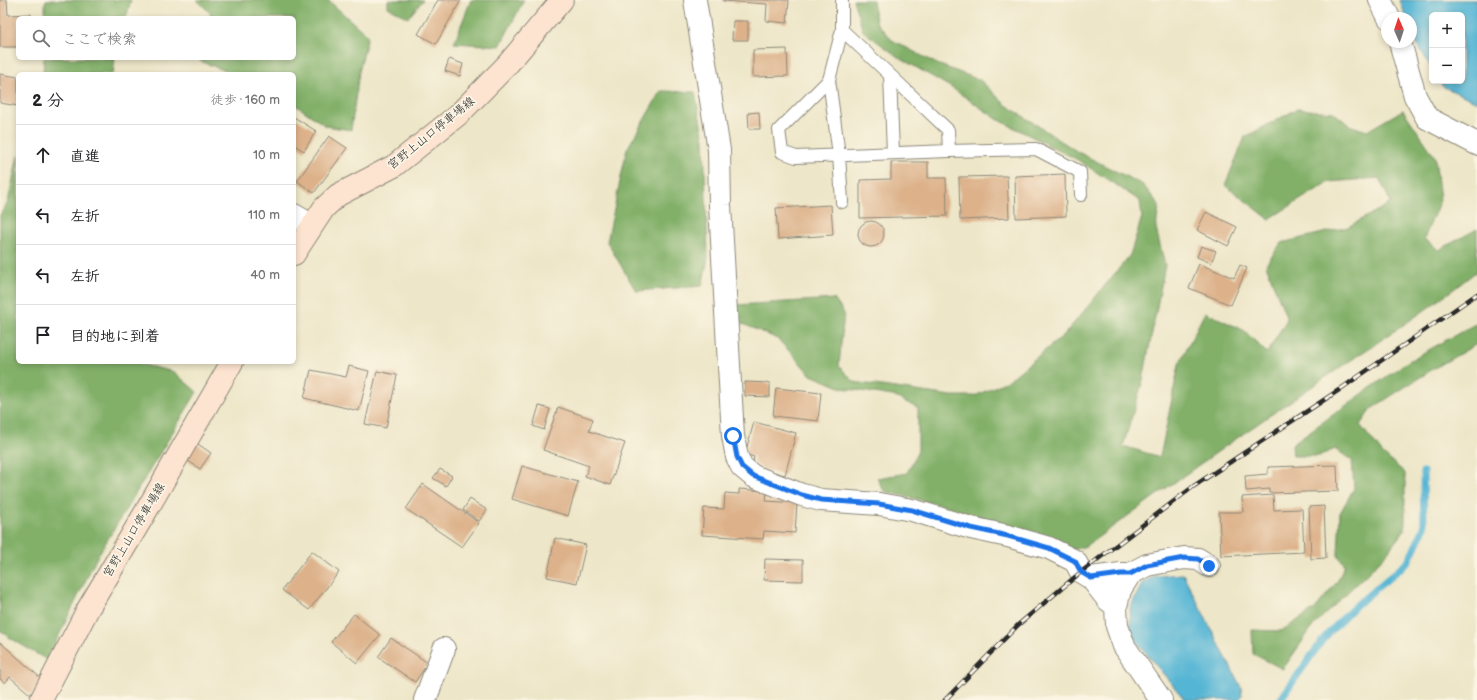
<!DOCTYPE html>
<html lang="ja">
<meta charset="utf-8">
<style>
body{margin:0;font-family:"Balsamiq Sans","Klee One",sans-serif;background:#f6f6f6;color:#202124}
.controls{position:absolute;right:12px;top:12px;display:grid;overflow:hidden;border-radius:6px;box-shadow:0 2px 6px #0003}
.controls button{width:36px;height:36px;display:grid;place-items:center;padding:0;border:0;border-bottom:1px solid #e0e0e0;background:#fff;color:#202124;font:20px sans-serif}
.compass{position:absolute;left:1381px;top:12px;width:36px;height:36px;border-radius:50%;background:#fff;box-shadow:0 2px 6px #0003;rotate:357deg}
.stop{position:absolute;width:12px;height:12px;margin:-9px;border:3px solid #1a73e8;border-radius:50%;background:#fff}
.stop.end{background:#1a73e8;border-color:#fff;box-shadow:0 1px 4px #0008}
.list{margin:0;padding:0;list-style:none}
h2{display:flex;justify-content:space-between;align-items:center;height:52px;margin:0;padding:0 16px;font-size:17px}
h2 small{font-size:13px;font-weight:400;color:#757577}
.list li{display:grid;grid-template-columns:26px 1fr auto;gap:12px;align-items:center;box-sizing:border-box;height:60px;padding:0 16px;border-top:1px solid #e0e0e0}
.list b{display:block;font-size:15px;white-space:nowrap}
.list em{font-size:13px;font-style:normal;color:#757577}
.icon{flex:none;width:22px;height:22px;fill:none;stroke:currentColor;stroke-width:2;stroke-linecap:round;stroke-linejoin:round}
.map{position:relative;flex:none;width:1477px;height:700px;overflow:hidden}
.search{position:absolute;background:#fff;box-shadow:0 2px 6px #0003;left:16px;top:16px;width:280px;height:44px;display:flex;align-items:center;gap:10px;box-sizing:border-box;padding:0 14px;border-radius:6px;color:#757577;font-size:15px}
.panel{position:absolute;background:#fff;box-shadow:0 2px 6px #0003;left:16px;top:72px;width:280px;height:292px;border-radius:6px}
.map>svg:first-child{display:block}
.forest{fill:#82b069;stroke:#566e4a}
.water{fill:#55b5d4;stroke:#407080}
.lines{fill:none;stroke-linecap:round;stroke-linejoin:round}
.stream{stroke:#55b5d4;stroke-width:7}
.building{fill:#ddb28b}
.service-casing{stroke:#8c887a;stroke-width:14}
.minor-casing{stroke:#8c887a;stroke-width:24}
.secondary-casing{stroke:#8c887a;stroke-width:24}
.service{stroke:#fff;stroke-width:12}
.minor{stroke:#fff;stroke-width:22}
.secondary{stroke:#fde4d0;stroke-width:22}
.rail-casing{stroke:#2b2b2b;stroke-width:4.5}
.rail{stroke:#fcf5e5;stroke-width:3;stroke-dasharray:9;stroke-linecap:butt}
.route{stroke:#1a73e8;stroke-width:5}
.labels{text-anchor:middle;stroke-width:3.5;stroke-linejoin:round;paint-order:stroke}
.street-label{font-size:12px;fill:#2b2b2b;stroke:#fcf5e5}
</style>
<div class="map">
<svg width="1477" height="700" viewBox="0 0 1477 700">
<rect width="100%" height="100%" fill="#fcf5e5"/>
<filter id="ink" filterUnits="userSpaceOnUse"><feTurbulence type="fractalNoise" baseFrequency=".025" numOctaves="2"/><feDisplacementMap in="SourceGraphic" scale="8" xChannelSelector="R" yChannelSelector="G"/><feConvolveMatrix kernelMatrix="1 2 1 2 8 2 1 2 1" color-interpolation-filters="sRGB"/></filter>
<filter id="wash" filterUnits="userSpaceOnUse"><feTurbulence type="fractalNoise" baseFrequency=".012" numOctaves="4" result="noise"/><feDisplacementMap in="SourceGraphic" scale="16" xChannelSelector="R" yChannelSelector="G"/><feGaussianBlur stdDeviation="0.9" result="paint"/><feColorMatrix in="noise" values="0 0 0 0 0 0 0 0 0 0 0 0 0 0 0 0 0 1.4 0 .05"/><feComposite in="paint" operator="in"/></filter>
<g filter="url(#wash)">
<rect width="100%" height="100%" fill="#ede6c8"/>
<path class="forest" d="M46 0H131L126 18H45V3Z
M197 0H328L368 36 359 72 351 130 326 126 294 104V74H234L200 61 199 58H294V18H208L211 14Z
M388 0H423L408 18 388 7Z
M471 0H524L500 46 454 43Z
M853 0H873L876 22 892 40 937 64 980 80 1006 105 1078 152 1143 185 1159 205 1156 229 1165 265 1143 380 1123 446 1160 457 1179 364 1205 312 1245 331 1267 353 1287 319 1266 265 1281 243 1348 227 1391 203 1379 178 1329 182 1269 219 1225 185 1245 137 1297 109 1333 112 1349 125 1367 131 1403 110 1435 157 1440 200 1424 239 1439 250 1477 229V271C1422 315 1362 352 1304 392 1230 442 1158 494 1086 546L1072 550C1012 522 948 507 884 491L877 478 907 473 918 451V408L893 396 842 388 811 375 778 339 736 321V305L834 299 844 313 839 366 854 382 951 396H975L1009 380 1065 334 1130 255 1142 217 1140 201 1078 160 997 119 952 88 898 57 863 31Z
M44 58H115L113 74H43Z
M661 91 695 92 704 140 708 258 702 286 636 291 607 242 627 149Z
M18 155V362H132L174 372 197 392 97 557 47 660 7 636 0 630V215L8 202Z
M1477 323V344L1433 369 1371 409 1360 425 1383 454 1405 473V529L1384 557 1313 626 1283 669 1253 654 1252 630 1281 631 1315 609 1337 582 1345 565 1338 555 1340 513 1354 488 1352 460 1335 449 1319 456H1293L1292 444 1407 362Z"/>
<path class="water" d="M1400 0H1477V102L1442 86 1439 81H1462V15H1432V69L1411 34V18H1406Z
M1183 574 1241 687 1242 696 1238 700H1185L1140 646 1131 631 1130 608 1143 582 1156 576Z"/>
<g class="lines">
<path class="stream" d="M1280 700 1324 638 1354 607 1408 562 1424 528 1423 472"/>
</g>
<g id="blocks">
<path class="building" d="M0 0H7L8 15 31 14V18H18V47H0Z
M438 0H461L436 44 418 34Z
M723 0H789L787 23 766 21 767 4 723 1Z
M733 21H748V40H732Z
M787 49 788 76 753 77V50Z
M449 59 463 64 460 76 445 71Z
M0 74 18 77V106L0 103Z
M759 112 760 129H749L748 113Z
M294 117 316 131 304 151 294 145Z
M329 136 347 148 314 193 297 181Z
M891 162H928V178H946L947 216 860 218V180L891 179Z
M1065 174 1066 216 1016 218 1015 176Z
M1007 176 1009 218 960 220 959 177Z
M831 205 833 235 778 239 776 208Z
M1206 212 1237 227 1228 246 1197 230Z
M858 234a13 13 0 1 1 26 0a13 13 0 1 1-26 0Z
M1201 246 1216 251 1211 263 1197 257Z
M1199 264 1234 278 1240 265 1247 268 1231 305 1189 288Z
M349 366 369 371 359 411 304 398 311 370 346 377Z
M377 371 397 375 386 428 365 424Z
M745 382 770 383V397L745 396Z
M776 388 821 393 818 421 773 416Z
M539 406 550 409 544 430 533 426Z
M558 407 593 419 589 431 625 443 610 485 585 476 589 466 543 450Z
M754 422 796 433 785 475 764 470 753 462 754 457 745 454Z
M195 442 211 453 200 469 184 458Z
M1337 465 1338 491 1269 493V489L1246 491 1245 476 1268 474V467Z
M522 466 578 482 568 516 512 499Z
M440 469 452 476 446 486 433 478Z
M423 484 479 523 462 547 406 509Z
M739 489 767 491 766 501 797 503 795 533 764 531 763 539 702 535 704 508 724 509 725 493 739 494Z
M1273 495 1274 510 1302 509 1304 552 1221 556 1219 512H1243L1242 497Z
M470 499 487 510 479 521 463 510Z
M1324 506 1326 558 1311 559 1309 507Z
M555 538 586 545 577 583 547 577Z
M312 551 339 572 309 610 282 590Z
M765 559 803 560V581L764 580Z
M354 614 380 635 357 663 331 642Z
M391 638 428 663 415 682 378 657Z
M0 642 44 681 31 695 10 677 5 683 0 679Z"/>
</g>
</g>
<g filter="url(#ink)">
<use href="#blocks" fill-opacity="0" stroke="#8c887a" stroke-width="1"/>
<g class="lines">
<defs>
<path id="service" d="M842 30 890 75 948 130 949 151 1036 149 1080 172 1081 195
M890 75 893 153
M829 80 779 130 782 152 796 157 949 151
M842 202 839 155 829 80 842 30V0"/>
<path id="minor" d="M695 0 719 150 720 205 733 436 737 457 742 467 753 476 802 495 821 500 879 504 912 510 971 528 1008 536 1049 548 1075 561 1081 572 1091 578
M1380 0 1389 18
M1400 42 1415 96 1427 118 1477 144
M294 215 311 225
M1116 606 1108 600 1091 578 1121 574H1130
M425 700 444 649
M1161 700 1124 646 1117 626 1116 606 1120 590 1130 574 1147 565 1184 558 1198 559 1209 566"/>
<path id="secondary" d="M294 254 324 208 338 195 394 166 459 114 507 65 562 0
M41 700 88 609 145 513 232 362"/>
</defs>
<use href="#service" class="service-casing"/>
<use href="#minor" class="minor-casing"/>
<use href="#secondary" class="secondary-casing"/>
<use href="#service" class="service"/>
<use href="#minor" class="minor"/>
<use href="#secondary" class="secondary"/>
<defs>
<path id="rail" d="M945 700 1018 625 1081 572 1194 486 1339 390 1477 294"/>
</defs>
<use href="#rail" class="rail-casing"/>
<use href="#rail" class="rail"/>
</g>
</g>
<g class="lines" filter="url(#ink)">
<path class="route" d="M733 436 737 457 742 467 753 476 802 495 821 500 879 504 912 510 971 528 1008 536 1049 548 1075 561 1081 572 1091 578 1121 574H1130L1147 565 1184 558 1198 559 1209 566"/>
</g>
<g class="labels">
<g class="street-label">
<text transform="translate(431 133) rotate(-39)" y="4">宮野上山口停車場線</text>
<text transform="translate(134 530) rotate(-59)" y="4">宮野上山口停車場線</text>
</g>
</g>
</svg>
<div class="controls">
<button>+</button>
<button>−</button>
</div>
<svg class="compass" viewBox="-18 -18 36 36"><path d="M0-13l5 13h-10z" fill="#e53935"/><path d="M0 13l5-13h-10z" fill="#757577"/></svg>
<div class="stop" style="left:733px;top:436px"></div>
<div class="stop end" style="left:1209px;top:566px"></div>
<div class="search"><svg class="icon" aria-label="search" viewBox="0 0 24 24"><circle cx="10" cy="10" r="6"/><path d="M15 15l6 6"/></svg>ここで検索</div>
<section class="panel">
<h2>2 分<small>徒歩 · 160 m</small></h2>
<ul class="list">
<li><svg class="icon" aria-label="ahead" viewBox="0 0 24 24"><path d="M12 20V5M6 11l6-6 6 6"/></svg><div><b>直進</b></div><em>10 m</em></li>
<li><svg class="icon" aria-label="left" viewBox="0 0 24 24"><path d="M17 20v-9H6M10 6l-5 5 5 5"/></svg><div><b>左折</b></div><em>110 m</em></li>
<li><svg class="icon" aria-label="left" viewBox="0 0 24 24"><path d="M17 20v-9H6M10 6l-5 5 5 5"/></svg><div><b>左折</b></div><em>40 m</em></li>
<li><svg class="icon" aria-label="arrive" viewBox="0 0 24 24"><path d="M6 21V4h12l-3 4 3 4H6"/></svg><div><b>目的地に到着</b></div></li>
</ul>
</section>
</div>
